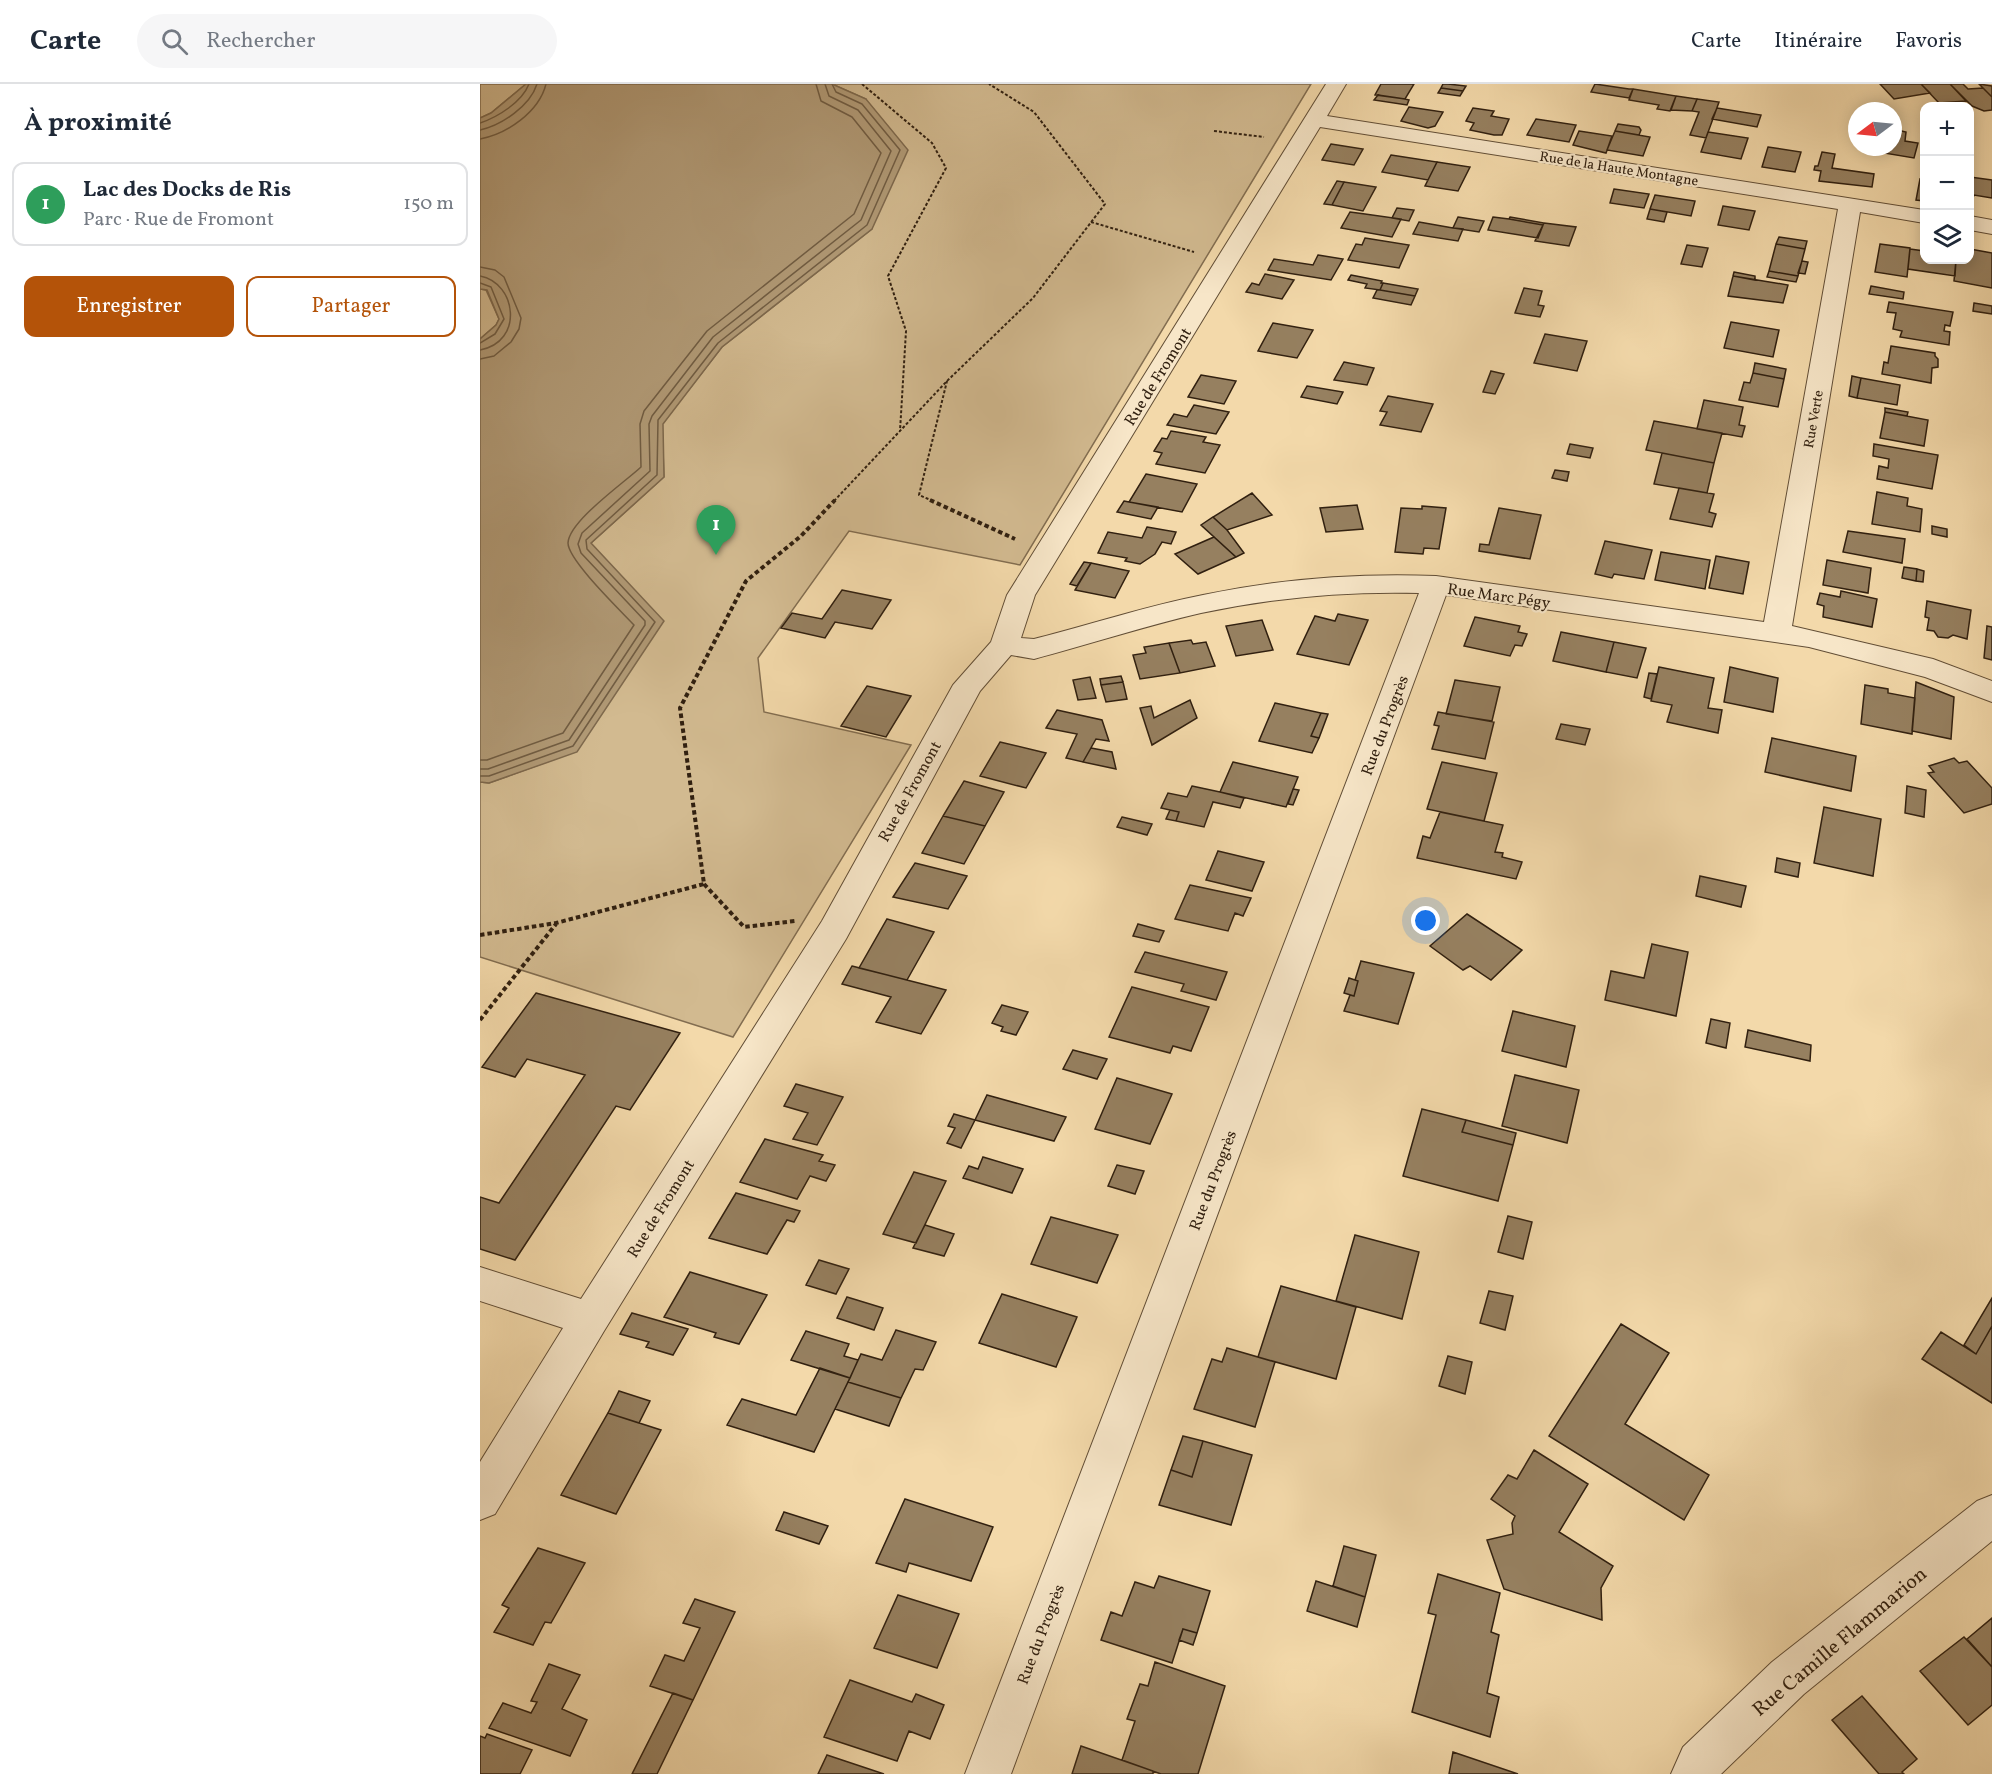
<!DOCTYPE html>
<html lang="fr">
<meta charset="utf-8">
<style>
body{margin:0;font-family:Vollkorn,serif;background:#f6f6f7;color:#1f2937}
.controls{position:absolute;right:18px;top:18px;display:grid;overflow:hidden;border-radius:12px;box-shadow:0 3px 15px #0003}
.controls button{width:54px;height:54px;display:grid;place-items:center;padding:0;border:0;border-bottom:2px solid #e0e1e3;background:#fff;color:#1f2937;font:30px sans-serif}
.compass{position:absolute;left:1368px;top:18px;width:54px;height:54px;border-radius:50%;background:#fff;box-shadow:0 3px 15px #0003;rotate:254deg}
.you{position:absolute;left:946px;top:837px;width:21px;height:21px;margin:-15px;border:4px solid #fff;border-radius:50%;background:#1a73e8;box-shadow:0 0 0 9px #1a73e833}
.badge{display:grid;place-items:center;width:39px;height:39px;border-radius:50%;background:#b45309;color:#fff;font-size:20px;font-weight:700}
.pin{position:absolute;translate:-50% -50px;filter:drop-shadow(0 2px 3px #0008)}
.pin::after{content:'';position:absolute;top:32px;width:21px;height:18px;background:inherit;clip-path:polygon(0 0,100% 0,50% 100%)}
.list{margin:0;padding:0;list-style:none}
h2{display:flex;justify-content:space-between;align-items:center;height:78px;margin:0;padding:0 24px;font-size:26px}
h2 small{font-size:20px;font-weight:400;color:#747a83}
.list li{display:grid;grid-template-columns:39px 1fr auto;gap:18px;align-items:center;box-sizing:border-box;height:84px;margin:0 12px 12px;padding:0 12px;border:2px solid #e0e1e3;border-radius:12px}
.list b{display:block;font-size:22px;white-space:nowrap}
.list p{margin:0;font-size:20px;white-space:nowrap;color:#747a83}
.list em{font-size:20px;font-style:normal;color:#747a83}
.actions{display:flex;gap:12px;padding:18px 24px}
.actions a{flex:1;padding:14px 0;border:2px solid #b45309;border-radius:12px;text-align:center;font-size:21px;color:#b45309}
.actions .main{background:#b45309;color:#fff}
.icon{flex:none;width:33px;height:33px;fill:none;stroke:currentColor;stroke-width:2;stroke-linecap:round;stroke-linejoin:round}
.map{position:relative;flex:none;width:1512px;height:1690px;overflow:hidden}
header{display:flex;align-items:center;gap:36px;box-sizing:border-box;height:84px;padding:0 30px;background:#fff;border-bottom:2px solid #e0e1e3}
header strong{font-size:28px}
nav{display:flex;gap:33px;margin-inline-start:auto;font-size:21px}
.search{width:420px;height:54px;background:#f6f6f7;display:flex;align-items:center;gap:15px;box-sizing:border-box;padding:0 21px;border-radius:33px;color:#747a83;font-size:22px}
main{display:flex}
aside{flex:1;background:#fff}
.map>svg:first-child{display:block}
.green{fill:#d2ba90;stroke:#826d50;stroke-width:1.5}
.water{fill:#b19a76;stroke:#7e694d;stroke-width:1.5}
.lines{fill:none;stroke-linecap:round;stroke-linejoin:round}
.shore{stroke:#715d43;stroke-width:1.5}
.building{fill:#968060;stroke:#312010;stroke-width:1.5}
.minor-casing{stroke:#624e36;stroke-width:2}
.path-far1{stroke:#312010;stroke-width:2;stroke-dasharray:3 2;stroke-linecap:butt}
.path{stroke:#312010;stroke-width:4;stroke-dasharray:4.5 3;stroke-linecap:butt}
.minor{fill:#f7e6c8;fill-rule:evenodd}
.labels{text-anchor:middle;stroke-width:4.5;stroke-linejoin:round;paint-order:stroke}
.far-street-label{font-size:14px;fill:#312010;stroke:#f7e6c8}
.street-label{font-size:16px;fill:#312010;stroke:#f7e6c8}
.near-street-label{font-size:20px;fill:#312010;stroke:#f7e6c8}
</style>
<header>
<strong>Carte</strong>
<div class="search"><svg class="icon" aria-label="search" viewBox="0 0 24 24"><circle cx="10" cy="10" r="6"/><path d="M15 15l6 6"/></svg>Rechercher</div>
<nav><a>Carte</a><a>Itinéraire</a><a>Favoris</a></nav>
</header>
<main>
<aside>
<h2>À proximité<small></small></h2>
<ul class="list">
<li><span class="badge" style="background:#2e9e5b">1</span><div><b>Lac des Docks de Ris</b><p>Parc · Rue de Fromont</p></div><em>150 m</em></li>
</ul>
<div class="actions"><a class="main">Enregistrer</a><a>Partager</a></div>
</aside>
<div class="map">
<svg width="1512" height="1690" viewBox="0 0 1512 1690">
<rect width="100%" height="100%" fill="#f3d9aa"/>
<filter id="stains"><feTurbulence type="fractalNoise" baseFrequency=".00333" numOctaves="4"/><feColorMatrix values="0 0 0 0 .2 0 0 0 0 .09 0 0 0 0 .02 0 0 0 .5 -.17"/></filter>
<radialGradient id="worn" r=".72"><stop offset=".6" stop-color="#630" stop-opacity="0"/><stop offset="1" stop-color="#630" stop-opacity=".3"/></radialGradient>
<path class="green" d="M0 0H46L11 29 0 34Z
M352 0H831L540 481 369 447 278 574 284 628 431 661 253 953 0 873V698L9 699 97 667 110 460 184 393 182 340 242 263 392 145 386 15Z
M0 205 6 206 19 235 16 241 0 255Z"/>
<path class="water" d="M46 0H352L386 15 428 66 392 145 242 263 183 340 184 393 111 459 184 537 97 668 9 699 0 698V255L16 241 19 235 7 206 0 205V34L11 29Z"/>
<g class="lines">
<path class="shore" d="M0 39C18 33 42 18 49 0
M0 46C22 41 50 22 57 0
M0 55C27 50 59 28 66 0
M0 183 15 186 24 193 41 234 39 245 31 258 14 272 0 275
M0 192C37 199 44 258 0 266
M0 199 11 203 24 235 15 250 0 259
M0 676H7L83 649 154 541C140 526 88 476 88 459 89 437 145 398 161 383L160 340 164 327 227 247 374 130 401 69 372 33 341 17 336 0
M0 685H8L89 656 165 541V537L101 469 98 460 102 449 170 387 169 340 172 332 233 253 381 136 411 67 378 26 349 12 345 0
M0 692H9L93 662 175 538 107 465 106 456 177 391 178 336 238 259 387 141 420 66 382 20 356 8 352 0"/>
</g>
<path class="building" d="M901 0H934L925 15 895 11Z
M963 0H968L986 2 983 7 961 4Z
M1115 0 1149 5H1153L1149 14 1111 8Z
M1400 0H1441L1450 9 1414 15Z
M1441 0H1470L1486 17 1459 19Z
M1470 0H1483L1488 5 1503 4 1512 13V26L1504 27 1492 22Z
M1499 0 1512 2V13Z
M961 4 983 7 980 12 958 9Z
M1153 5 1196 12 1190 27 1177 25 1179 21 1149 16Z
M898 11 925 15 929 16 927 21 894 16Z
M1196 12 1217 15 1212 27 1191 26Z
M1217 15 1239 18 1226 54 1210 51 1219 28 1212 27Z
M929 23 963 28 955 42 948 44 921 37Z
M993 24 1014 27 1011 32 1029 35 1022 51H1014L990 46 994 39 986 37Z
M1237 24 1281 31 1277 43 1232 35Z
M1056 35 1096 41 1089 58 1047 51Z
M1138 40 1159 43 1161 46 1159 51 1135 47Z
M1413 45 1426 48 1425 57 1438 59 1434 74 1404 69 1406 63H1413Z
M1099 47 1132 52 1126 69 1093 61Z
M1135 47 1170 53 1163 72 1127 66Z
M1228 48 1268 54 1261 75 1221 68Z
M851 60 883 65 874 81 842 76Z
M1288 63 1321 68 1315 88 1282 83Z
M1342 68 1355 70 1352 84 1394 90 1392 103 1339 97 1341 87 1334 86 1335 82H1338Z
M911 71 957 78 948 96 902 88Z
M957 78 990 83 978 107 945 102Z
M1490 93 1512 96V114L1494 111 1493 114H1490Z
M1440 95 1444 96V117L1436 116Z
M857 97 864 98 852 121 844 120Z
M864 98 896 103 883 127 852 121Z
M1134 105 1169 110 1164 124 1130 119Z
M1175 111 1215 117 1211 132 1170 125Z
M1243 122 1275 127 1269 146 1238 141Z
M917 124 934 126 929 137 912 134Z
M1170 125 1187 128 1184 138 1167 135Z
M870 128 885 130 921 135 912 153 861 144Z
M978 133 1004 137 999 148 973 144Z
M1013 133 1029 135 1063 141 1058 154 1008 146Z
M1030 133 1064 139 1063 141 1029 135Z
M939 138 973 144 983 145 978 157 933 150Z
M1064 139 1096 143 1089 162 1055 157Z
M1299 153 1327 157 1325 165 1296 160Z
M885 154 929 161 919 184 868 176 876 160 882 161Z
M1296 160 1325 165 1318 192 1289 187Z
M1400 160 1430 164 1427 193 1395 188Z
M1207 161 1228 164 1222 183 1201 180Z
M1430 165 1444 167V176H1476L1475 192 1428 185Z
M1490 165 1512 169V204L1474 197 1476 176H1490Z
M838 171 863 175 851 196 788 186 794 175 833 181Z
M1322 177 1328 178 1325 190 1318 189Z
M1289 187 1318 192 1316 198 1287 193Z
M1254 188 1275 192V196L1253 192Z
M785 190 814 196 802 215 766 208 772 199 779 201Z
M871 191 902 197 901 199H903L900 206 885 204 887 200 868 196Z
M1253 192 1308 201 1303 219 1248 212Z
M903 199 938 205 935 212 900 206Z
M1391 202 1424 208 1423 215 1389 210Z
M1044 204 1062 207 1058 221 1064 222 1060 233 1035 229Z
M897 206H900L935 212 931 221 893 214Z
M1409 218 1473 228 1470 242 1465 241 1464 247 1470 248 1469 261 1420 253 1422 247 1413 245 1416 229 1407 228Z
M1494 219 1512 222V230L1493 227Z
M1251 238 1299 246 1293 273 1244 264Z
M793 239 833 246 817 274 778 267Z
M1065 250 1107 257 1097 287 1054 279Z
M1411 262 1455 269V272L1458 275V283L1452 284 1451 299 1402 290 1404 278 1408 279Z
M864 278 894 284 887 301 854 296Z
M1275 279 1306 285 1304 295 1273 289Z
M1011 287 1024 290 1015 310 1003 308Z
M1273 289 1304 295 1298 323 1259 316 1264 298 1270 299Z
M721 291 756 297 744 320 708 313Z
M1372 292 1381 294 1377 314 1369 312Z
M1381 294 1420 301 1417 321 1377 314Z
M827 302 863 308 857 320 821 313Z
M908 312 953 320 941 348 900 341 907 328 900 327Z
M1224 316 1263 323 1259 341 1265 342 1262 353 1217 345Z
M714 321 749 328 736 350 687 341 694 330 707 333Z
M1405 324 1428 328 1427 332 1405 328Z
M1405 328 1448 336 1444 362 1400 354Z
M1174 337 1242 349 1234 379 1166 366Z
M691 347 726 353 723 358 740 361 725 389 676 380 682 369 674 367 682 354 687 355Z
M1090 360 1113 364 1110 374 1087 370Z
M1394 360 1458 371 1452 405 1397 395 1399 382 1408 384 1409 375 1393 372Z
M1182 369 1234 379 1227 409 1174 400Z
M1075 386 1089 388 1087 397 1072 394Z
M666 390 717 400 702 428 649 418Z
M1199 404 1234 410 1229 428 1236 430 1232 443 1190 435Z
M1397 408 1428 414 1427 422 1442 425 1440 448 1392 440Z
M772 409 792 431 747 446 733 433Z
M644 417 649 418 678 423 671 435 637 428Z
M877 421 883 445 846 448 840 424Z
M942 422 966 424 959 465 944 464 943 470 915 468 921 424 942 425Z
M1019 424 1061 431 1050 475 999 467 1000 460 1009 461Z
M733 433 747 446 764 469 756 473 721 441Z
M1452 442 1467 445V453L1452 450Z
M667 443 696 448 691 460 682 458 675 470 660 480 645 477 647 474 618 469 628 448 662 454Z
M1368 447 1425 455 1422 479 1363 468Z
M734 453 756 473 718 490 695 470Z
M1125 457 1172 466 1164 495 1134 490 1132 494 1115 490Z
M1181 468 1230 476 1225 505 1175 496Z
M1236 472 1269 478 1263 510 1229 504Z
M1347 476 1391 484 1388 509 1343 501Z
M604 478 611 479 597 502 590 500Z
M611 479 649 487 635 514 595 506Z
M1424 483 1437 485 1436 497 1422 494Z
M1437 485 1444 487 1443 498 1436 497Z
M362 506 411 516 392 545 355 538 345 554 301 544 312 529 342 535Z
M1361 507 1397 515 1392 543 1343 533 1344 522 1337 520 1340 509 1360 513Z
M1447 517 1491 526 1487 555 1473 551 1468 554 1458 553 1454 547 1447 546 1449 534 1445 533Z
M858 530 888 536 869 581 817 570 835 532 855 537Z
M995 533 1040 542 1038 548 1047 550 1042 562 1035 561 1030 572 984 562Z
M782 536 793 566 756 572 746 542Z
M1507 542 1512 543V576L1504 574Z
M1081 548 1134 558 1126 588 1073 577Z
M711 556 713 560 726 558 735 582 700 589 689 559Z
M1134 558 1166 564 1157 594 1126 588Z
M689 559 700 589 660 595 653 571 666 569 664 563Z
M1179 583 1234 594 1228 624 1242 626 1238 649 1187 638 1192 621 1171 617Z
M1250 583 1298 594 1293 628 1244 618Z
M1169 589 1177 590 1171 615 1164 613Z
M641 592 643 598 621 601 620 595Z
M610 593 616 614 598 616 593 596Z
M975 596 1020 603 1012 637 966 630Z
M643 598 647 615 626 618 621 601Z
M1436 598 1474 613 1471 655 1432 647Z
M1385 601 1408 605V609L1435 614 1432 650 1381 640Z
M387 602 431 612 406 653 361 642Z
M710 616 717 634 672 661 660 624 671 622 674 634Z
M795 619 841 629 831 652 839 654 832 669 779 657Z
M577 626 622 636 629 657 616 655 603 678 586 674 597 650 566 644Z
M958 628 1014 638 1005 675 952 665 959 642 954 641Z
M841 629 848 630 839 654 831 652Z
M1081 640 1110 645 1105 661 1076 655Z
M1292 654 1376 672 1371 707 1285 688Z
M520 658 566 669 546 704 500 692Z
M611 664 632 668 636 685 603 678Z
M1474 674 1479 679 1487 677 1512 704V720L1484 729 1448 689 1454 688 1449 682Z
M753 678 818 693 806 723 740 708Z
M962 678 1017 689 1004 737 947 725Z
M484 697 524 708 505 742 463 732Z
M712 702 740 708 764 714 760 724 733 718 724 743 696 737 699 728 681 724 688 709 707 713Z
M1427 702 1446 706 1444 733 1425 729Z
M813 705 819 706 813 721 808 720Z
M1344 723 1401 735 1393 792 1334 779Z
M690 726 699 728 696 737 686 735Z
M960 728 1023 741 1015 768 1023 769 1022 773 1042 778 1036 795 937 774 943 752 950 754Z
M463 732 505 742 484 780 442 769Z
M642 733 672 740 667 751 637 743Z
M738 767 784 778 772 807 726 796Z
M1297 774 1320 779 1318 793 1295 788Z
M435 779 487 792 468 825 413 813Z
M1220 792 1266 802 1261 823 1216 812Z
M710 801 771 814 763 832 755 829 748 847 695 835Z
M987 830 1042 866 1011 896 990 882 983 886 950 862Z
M407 835 454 848 427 896 379 884Z
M658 840 684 847 679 858 653 852Z
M1172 860 1208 868 1196 932 1125 916 1131 887 1164 894Z
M665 868 747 888 736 916 701 907 704 900 655 888Z
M881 877 934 889 918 940 864 927 870 911 874 912 878 897 875 896Z
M372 882 466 906 441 950 396 938 411 913 362 900Z
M869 894 878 897 874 912 864 909Z
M652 903 729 923 711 967 693 962 690 969 629 953Z
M56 909 200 949 150 1026 136 1022 35 1176 0 1165V1113L19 1119 105 991 47 975 35 993 2 983Z
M522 921 548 928 536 951 521 947 523 943 512 939Z
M1033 927 1095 942 1086 983 1022 967Z
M1231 935 1250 939 1246 964 1226 959Z
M1268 946 1331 961 1330 977 1265 963Z
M593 966 627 975 617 995 583 985Z
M1035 991 1099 1006 1087 1059 1022 1042Z
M637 994 692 1010 670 1060 615 1045Z
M316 1000 363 1013 337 1061 313 1055 328 1029 304 1022Z
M507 1011 586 1033 574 1057 495 1036Z
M942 1025 986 1036 982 1048 1033 1061 1018 1117 923 1092Z
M474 1030 495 1036 481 1064 467 1059 475 1044 468 1042Z
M986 1036 1036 1049 1033 1061 982 1048Z
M285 1055 343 1071 339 1077 355 1081 346 1097 330 1092 317 1115 260 1098Z
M503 1073 543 1085 532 1109 483 1094 489 1082 498 1085Z
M637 1081 664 1087 655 1110 628 1102Z
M434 1088 466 1097 436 1159 403 1150Z
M256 1109 320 1127 314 1138 307 1136 287 1170 229 1154Z
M1028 1132 1052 1138 1043 1175 1018 1168Z
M571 1133 638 1151 617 1199 551 1180Z
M445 1141 474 1150 464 1172 433 1164Z
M875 1151 939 1168 922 1235 856 1217Z
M339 1176 369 1185 356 1210 326 1201Z
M210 1188 287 1211 259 1260 234 1253 236 1249 184 1233Z
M801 1202 876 1223 856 1295 778 1273Z
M1009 1207 1033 1212 1025 1246 1000 1239Z
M522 1210 597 1233 576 1283 499 1259Z
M367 1213 403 1224 394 1246 357 1234Z
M1512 1214V1242L1496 1270 1484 1261Z
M152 1229 208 1245 193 1271 166 1263 169 1258 140 1250Z
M1141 1240 1189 1269 1145 1340 1229 1391 1204 1436 1069 1352Z
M1512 1242V1319L1442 1275 1461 1248 1496 1270Z
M416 1246 456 1258 443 1286 435 1285 421 1314 368 1298 381 1270 402 1276Z
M326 1247 369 1260 364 1272 378 1276 370 1294 311 1276Z
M747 1264 795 1278 775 1343 714 1325 732 1275 742 1278Z
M968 1272 992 1278 985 1310 959 1302Z
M340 1284 370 1294 334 1368 247 1341 262 1315 316 1331Z
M368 1298 421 1314 409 1342 355 1325Z
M139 1307 170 1317 159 1339 128 1329Z
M128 1329 181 1346 136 1430 81 1411Z
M703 1352 723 1357 712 1393 691 1386Z
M723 1357 772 1371 751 1441 679 1421 691 1386 712 1393Z
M1054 1366 1108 1400 1079 1448 1133 1482 1121 1504 1122 1536 1024 1505 1007 1456 1033 1450 1032 1439 1035 1432 1011 1415 1028 1391 1037 1395Z
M425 1415 513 1443 491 1497 429 1479 426 1488 396 1479Z
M304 1428 348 1442 339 1460 296 1446Z
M864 1462 896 1471 885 1513 853 1502Z
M58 1464 105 1479 71 1539 65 1538 53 1561 14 1548 29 1524 22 1521Z
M958 1490 1020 1509 1011 1548 1019 1551 1007 1609 1019 1613 1010 1653 932 1628 956 1531 948 1529Z
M679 1492 730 1507 717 1549 703 1545 692 1579 621 1556 631 1528 642 1532 655 1498 674 1504Z
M836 1497 885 1513 877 1543 827 1527Z
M418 1511 479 1530 457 1584 394 1564Z
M215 1515 255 1528 213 1616 170 1602 185 1571 204 1577 220 1544 203 1539Z
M1512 1534V1583L1487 1555Z
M703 1545 717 1549 713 1561 699 1556Z
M1484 1553 1512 1583V1621L1488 1641 1440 1587Z
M675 1578 745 1602 718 1690H681L642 1676 655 1637 647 1635 660 1600 668 1602Z
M69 1580 100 1591 82 1625 107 1636 90 1672 9 1644 23 1619 51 1629 57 1618 51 1617Z
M370 1596 432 1618 436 1610 464 1621 450 1655 429 1647 417 1677 344 1653Z
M193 1609 213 1616 177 1690H152Z
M1382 1612 1437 1675 1422 1688 1424 1690H1399L1352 1636Z
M7 1650 52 1666 40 1690H0V1652L5 1654Z
M601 1662 673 1687V1690H592Z
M973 1668 1038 1690H969Z
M347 1671 404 1690H338Z"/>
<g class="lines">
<defs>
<path id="minor" d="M846 0H866L847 32 1444 126V139L1380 128 1312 542 1453 575 1512 597V618L1445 593 1329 563 966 511 531 1690H485L939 509C867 507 791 514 721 529 665 542 610 560 554 575L531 571 500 607 366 855 124 1247 15 1430 0 1436V1378L83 1244 0 1217V1183L101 1215 342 837 473 601 511 558 527 511ZM840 43 1358 125 1284 538 956 492C878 489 799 495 723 511 666 522 610 541 554 555L541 554 555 511Z
M1490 132 1512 136V150L1490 146Z
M1512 1411V1457L1324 1610 1241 1690H1191L1203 1663 1292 1578 1497 1417Z"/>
</defs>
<use href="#minor" class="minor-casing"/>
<path class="path-far1" d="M382 0 452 59 466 84 408 192 426 247 420 347
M734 47 784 53
M611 138 714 168
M354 417 467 297 553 214 625 120 554 28 509 0
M453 417 439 411 467 297"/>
<path class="path" d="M450 416 535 455
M224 800 264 843 315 837
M0 851 76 839 224 800 200 624 266 497 321 452 355 416
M0 936 76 840"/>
<use href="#minor" class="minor"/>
</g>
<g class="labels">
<g class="far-street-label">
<text transform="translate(1139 84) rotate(9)" y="5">Rue de la Haute Montagne</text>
<text transform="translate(1333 335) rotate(-80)" y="5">Rue Verte</text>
</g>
<g class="street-label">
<text transform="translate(677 292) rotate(-58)" y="6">Rue de Fromont</text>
<text transform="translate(1019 511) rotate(8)" y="6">Rue Marc Pégy</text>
<text transform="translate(904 641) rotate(-69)" y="6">Rue du Progrès</text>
<text transform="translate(429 707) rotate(-61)" y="6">Rue de Fromont</text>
<text transform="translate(732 1096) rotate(-69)" y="6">Rue du Progrès</text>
<text transform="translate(180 1124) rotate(-58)" y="6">Rue de Fromont</text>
<text transform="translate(560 1550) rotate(-69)" y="6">Rue du Progrès</text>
</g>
<g class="near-street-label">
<text transform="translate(1359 1557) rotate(-40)" y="7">Rue Camille Flammarion</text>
</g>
</g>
<rect width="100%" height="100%" filter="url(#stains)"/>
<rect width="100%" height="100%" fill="url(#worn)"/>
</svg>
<div class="controls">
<button>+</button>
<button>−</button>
<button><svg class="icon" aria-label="layers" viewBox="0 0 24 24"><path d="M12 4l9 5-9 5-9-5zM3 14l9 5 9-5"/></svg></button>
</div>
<svg class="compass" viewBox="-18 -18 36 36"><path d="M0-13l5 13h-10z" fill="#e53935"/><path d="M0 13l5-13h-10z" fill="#747a83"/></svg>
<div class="you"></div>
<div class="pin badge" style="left:236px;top:471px;background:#2e9e5b">1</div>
</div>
</main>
